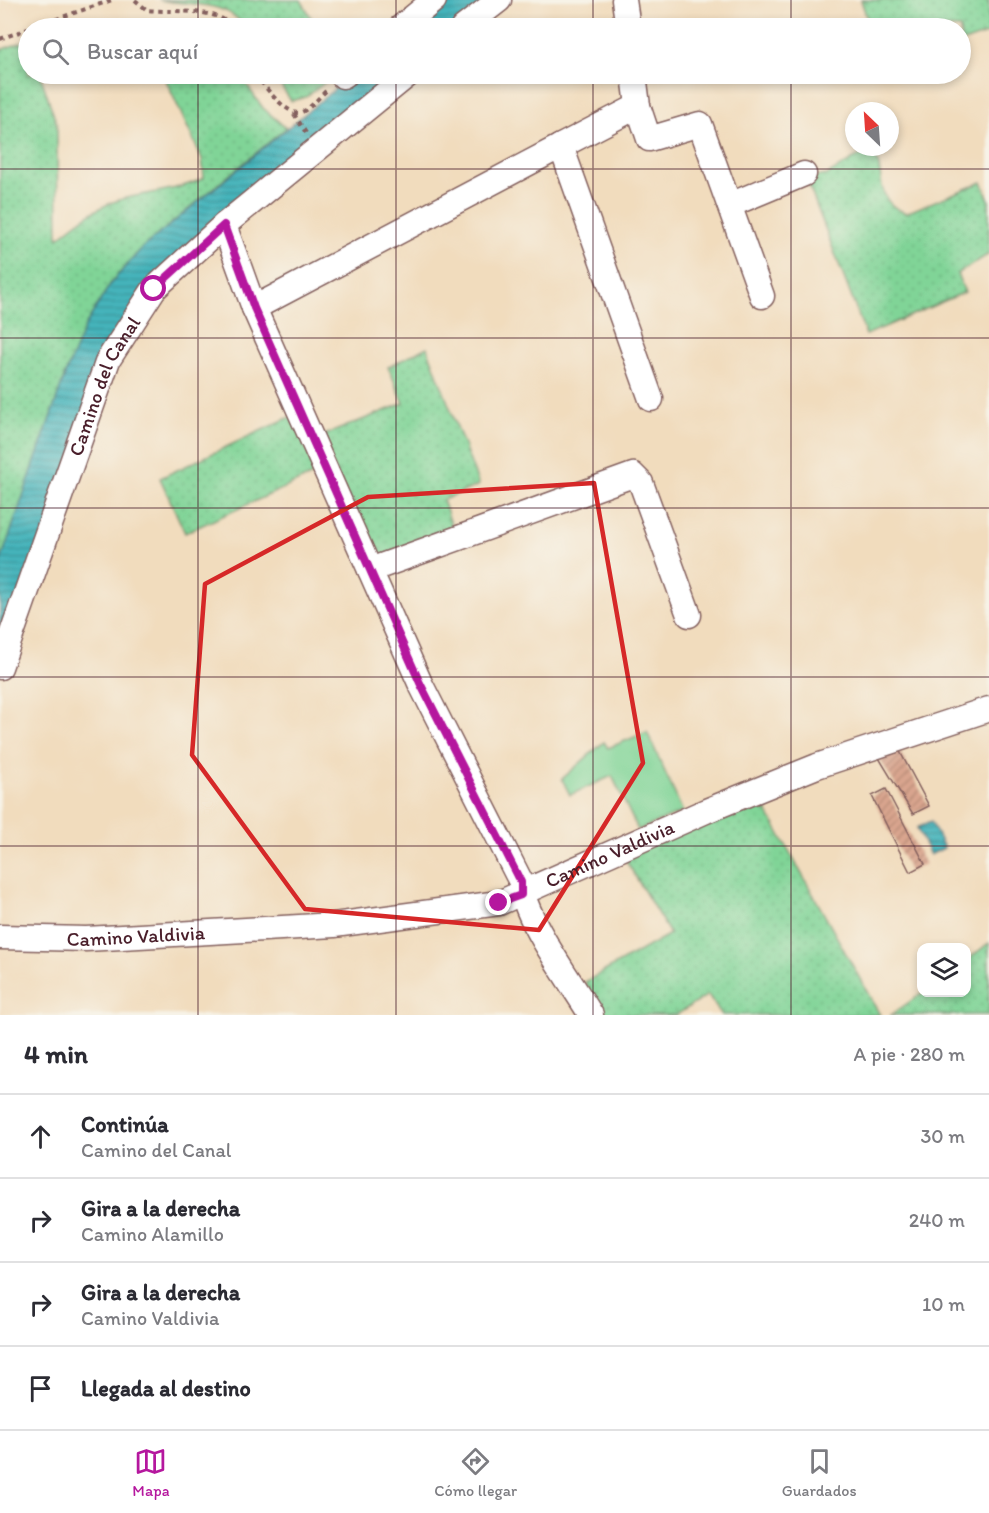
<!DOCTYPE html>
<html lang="es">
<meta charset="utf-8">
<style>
body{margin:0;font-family:Itim,sans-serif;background:#f2f2f3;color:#2b2b33}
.controls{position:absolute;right:18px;bottom:18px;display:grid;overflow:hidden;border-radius:12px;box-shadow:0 3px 9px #0003}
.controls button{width:54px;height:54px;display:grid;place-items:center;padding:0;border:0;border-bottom:2px solid #e1e1e2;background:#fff;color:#2b2b33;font:30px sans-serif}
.compass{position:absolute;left:845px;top:102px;width:54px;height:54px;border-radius:50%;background:#fff;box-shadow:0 3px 9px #0003;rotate:335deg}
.stop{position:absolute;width:18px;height:18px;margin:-14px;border:4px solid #b5179e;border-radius:50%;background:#fff}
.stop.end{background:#b5179e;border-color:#fff;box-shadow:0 2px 6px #0008}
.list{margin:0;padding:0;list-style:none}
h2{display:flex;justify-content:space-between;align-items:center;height:78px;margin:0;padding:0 24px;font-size:26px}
h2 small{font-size:20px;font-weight:400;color:#7c7c81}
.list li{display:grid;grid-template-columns:39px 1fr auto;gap:18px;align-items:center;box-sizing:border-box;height:84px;padding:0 24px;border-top:2px solid #e1e1e2}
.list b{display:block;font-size:22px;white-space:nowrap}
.list p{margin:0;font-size:20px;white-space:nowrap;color:#7c7c81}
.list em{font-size:20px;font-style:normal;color:#7c7c81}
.icon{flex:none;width:33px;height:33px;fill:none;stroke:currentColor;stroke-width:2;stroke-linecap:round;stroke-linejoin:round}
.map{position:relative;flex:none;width:989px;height:1015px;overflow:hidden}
.search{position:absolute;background:#fff;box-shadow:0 3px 9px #0003;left:18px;right:18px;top:18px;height:66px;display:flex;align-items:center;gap:15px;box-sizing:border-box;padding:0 21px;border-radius:33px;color:#7c7c81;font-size:22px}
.sheet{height:414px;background:#fff}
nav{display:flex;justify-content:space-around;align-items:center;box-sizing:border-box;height:84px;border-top:2px solid #e1e1e2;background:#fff;font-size:16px;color:#7c7c81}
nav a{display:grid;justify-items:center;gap:3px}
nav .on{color:#b5179e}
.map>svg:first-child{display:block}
.grass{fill:url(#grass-dots);stroke:#657a61;stroke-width:1.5}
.garden{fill:#80d497;stroke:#657a61;stroke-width:1.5}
.water{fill:url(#water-rules);stroke:#476a73;stroke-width:1.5}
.building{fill:url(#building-hatch)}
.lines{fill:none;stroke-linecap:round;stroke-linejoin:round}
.street-casing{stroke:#84615e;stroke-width:27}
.path{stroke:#84615e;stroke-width:4;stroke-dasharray:4.5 4.5;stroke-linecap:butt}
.street{stroke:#fff;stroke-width:24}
.route{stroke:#b5179e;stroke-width:8}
.marked{fill:none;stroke:#d62828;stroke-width:4.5;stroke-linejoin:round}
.grid{fill:none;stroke:#4a1f2b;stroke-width:1.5;stroke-opacity:0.55}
.labels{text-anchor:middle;stroke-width:4.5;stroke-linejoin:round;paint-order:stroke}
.street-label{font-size:20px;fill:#4a1f2b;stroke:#f7f3e8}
</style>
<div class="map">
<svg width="989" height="1015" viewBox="0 0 989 1015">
<defs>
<pattern id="grass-dots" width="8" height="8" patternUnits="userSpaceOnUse" patternTransform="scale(1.5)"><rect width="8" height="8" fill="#80d497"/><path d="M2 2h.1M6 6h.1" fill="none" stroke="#70b682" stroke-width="1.8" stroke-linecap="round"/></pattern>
<pattern id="water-rules" width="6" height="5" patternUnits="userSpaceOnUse" patternTransform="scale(1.5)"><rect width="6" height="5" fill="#44b4bb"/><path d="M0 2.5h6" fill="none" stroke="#3b9298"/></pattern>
<pattern id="building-hatch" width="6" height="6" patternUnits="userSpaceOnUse" patternTransform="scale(1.5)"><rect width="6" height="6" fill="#daa68f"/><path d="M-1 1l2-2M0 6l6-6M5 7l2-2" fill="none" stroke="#b38775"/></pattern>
</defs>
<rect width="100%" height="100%" fill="#f7f3e8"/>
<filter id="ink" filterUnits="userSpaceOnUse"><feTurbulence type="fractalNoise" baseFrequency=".0167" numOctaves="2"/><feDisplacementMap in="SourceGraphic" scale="12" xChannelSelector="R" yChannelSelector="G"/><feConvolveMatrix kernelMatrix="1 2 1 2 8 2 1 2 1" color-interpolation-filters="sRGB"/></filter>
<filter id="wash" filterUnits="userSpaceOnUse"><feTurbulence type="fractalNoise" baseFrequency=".008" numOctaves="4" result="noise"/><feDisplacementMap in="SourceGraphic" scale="24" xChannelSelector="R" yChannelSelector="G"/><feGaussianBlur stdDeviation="1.35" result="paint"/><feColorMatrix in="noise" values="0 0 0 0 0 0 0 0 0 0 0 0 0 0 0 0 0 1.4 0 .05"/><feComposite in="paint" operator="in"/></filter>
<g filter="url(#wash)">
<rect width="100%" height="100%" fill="#f1dcbd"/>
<path class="grass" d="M159 0H301L317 28H245C228 0 190 6 159 0Z
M861 0H989V33L961 43 960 28H870Z
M161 21 190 25 194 28H143L141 26Z
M28 40V74H40L57 125 58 238C77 222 98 206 122 199 150 192 177 191 204 178L202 159 163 74H239L263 108 286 128 143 247 111 283 86 324 66 372 0 563V50Z
M273 74H336L306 97 291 101Z
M867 151C892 164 867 199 906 213L982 182 989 200V254L957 274 965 292 866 335 806 178 827 175Z
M427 347 479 485 443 500 454 533 375 560 320 437 404 403 388 367Z
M292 416 317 473 185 533 160 478Z
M758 795 880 1015H722L708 995 676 1015H603L585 982 670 934 622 854Z
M989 943V1015H891L922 993 966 992 967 960Z"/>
<path class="garden" d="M647 732 683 812 638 830 612 776 570 795 562 779 604 742 608 748Z"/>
<path class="water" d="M443 0H488L453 28H408Z
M353 74H397L143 294 0 647V563L66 372 86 324 111 283 143 247Z
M931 822 944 848 930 855 917 828Z"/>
<g id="blocks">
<path class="building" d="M897 746 929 806 913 814 876 753Z
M886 789 925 864 910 872 872 796Z"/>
</g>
</g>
<g filter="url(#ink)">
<use href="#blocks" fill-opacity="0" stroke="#84615e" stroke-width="1.5"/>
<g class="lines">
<defs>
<g id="street">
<path d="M624 0 628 28"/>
<path d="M400 28 434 0"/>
<path d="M463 28 499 0"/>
<path d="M343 76 346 74"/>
<path d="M638 106 649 139 700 124 762 296"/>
<path d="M561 146 638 106 634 74"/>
<path d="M730 205 804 174"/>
<path d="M224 225 254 308 420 683 521 882C522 916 572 983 591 1015"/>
<path d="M254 308 561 146 651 399"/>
<path d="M370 570 633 475 641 483 689 615"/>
<path id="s1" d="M0 667 108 360 154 289 224 225 409 74"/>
<path id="s2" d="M0 937 86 939 334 925 499 903 706 811 817 766 989 709"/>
</g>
</defs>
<use href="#street" class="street-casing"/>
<path class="path" d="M135 0 147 10C169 13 219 6 232 28
M30 28 112 0
M0 39 28 29
M256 74C262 84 289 119 302 112 311 108 320 96 328 89
M294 114 306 133"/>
<use href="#street" class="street"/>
</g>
</g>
<g class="lines" filter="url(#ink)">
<path class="route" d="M154 289 224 225 254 308 420 683 521 882V895L499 903"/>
</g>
<path class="marked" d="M594 483 643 763 539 930 305 909 192 755 205 584 368 497Z"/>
<path class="grid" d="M198 0V28M396 0V28M593 0V28M791 0V28M198 74V1015M396 74V1015M593 74V1015M791 74V1015M0 169H989M0 338H989M0 508H989M0 677H989M0 846H989"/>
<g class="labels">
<g class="street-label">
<text dy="7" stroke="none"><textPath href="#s1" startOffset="300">Camino del Canal</textPath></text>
<text dy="7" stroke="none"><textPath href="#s2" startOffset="622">Camino Valdivia</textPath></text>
<text dy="7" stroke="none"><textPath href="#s2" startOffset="136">Camino Valdivia</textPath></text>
</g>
</g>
</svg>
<div class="controls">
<button><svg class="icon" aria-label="layers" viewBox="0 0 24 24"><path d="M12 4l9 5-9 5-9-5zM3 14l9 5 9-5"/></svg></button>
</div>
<svg class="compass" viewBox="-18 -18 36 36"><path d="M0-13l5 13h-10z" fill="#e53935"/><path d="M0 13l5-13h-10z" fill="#7c7c81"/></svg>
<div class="stop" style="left:154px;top:289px"></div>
<div class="stop end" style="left:499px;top:903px"></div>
<div class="search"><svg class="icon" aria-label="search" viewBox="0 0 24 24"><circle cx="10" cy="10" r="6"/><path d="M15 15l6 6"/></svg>Buscar aquí</div>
</div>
<section class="sheet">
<h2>4 min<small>A pie · 280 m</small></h2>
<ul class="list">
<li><svg class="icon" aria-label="ahead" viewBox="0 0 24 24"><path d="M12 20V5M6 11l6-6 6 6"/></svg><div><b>Continúa</b><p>Camino del Canal</p></div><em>30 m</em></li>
<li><svg class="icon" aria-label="right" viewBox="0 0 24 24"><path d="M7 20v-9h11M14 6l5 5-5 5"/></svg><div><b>Gira a la derecha</b><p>Camino Alamillo</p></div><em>240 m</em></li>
<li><svg class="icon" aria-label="right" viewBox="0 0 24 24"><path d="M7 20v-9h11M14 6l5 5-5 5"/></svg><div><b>Gira a la derecha</b><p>Camino Valdivia</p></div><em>10 m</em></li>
<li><svg class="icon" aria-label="arrive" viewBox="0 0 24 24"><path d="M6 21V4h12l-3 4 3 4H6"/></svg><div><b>Llegada al destino</b></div></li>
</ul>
</section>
<nav>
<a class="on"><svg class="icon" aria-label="map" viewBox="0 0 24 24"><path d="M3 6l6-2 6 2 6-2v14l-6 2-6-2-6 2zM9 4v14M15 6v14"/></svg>Mapa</a>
<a><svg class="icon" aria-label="directions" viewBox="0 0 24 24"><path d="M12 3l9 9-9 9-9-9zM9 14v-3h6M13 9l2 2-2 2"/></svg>Cómo llegar</a>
<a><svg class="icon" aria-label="saved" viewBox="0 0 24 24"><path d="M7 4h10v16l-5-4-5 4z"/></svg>Guardados</a>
</nav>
